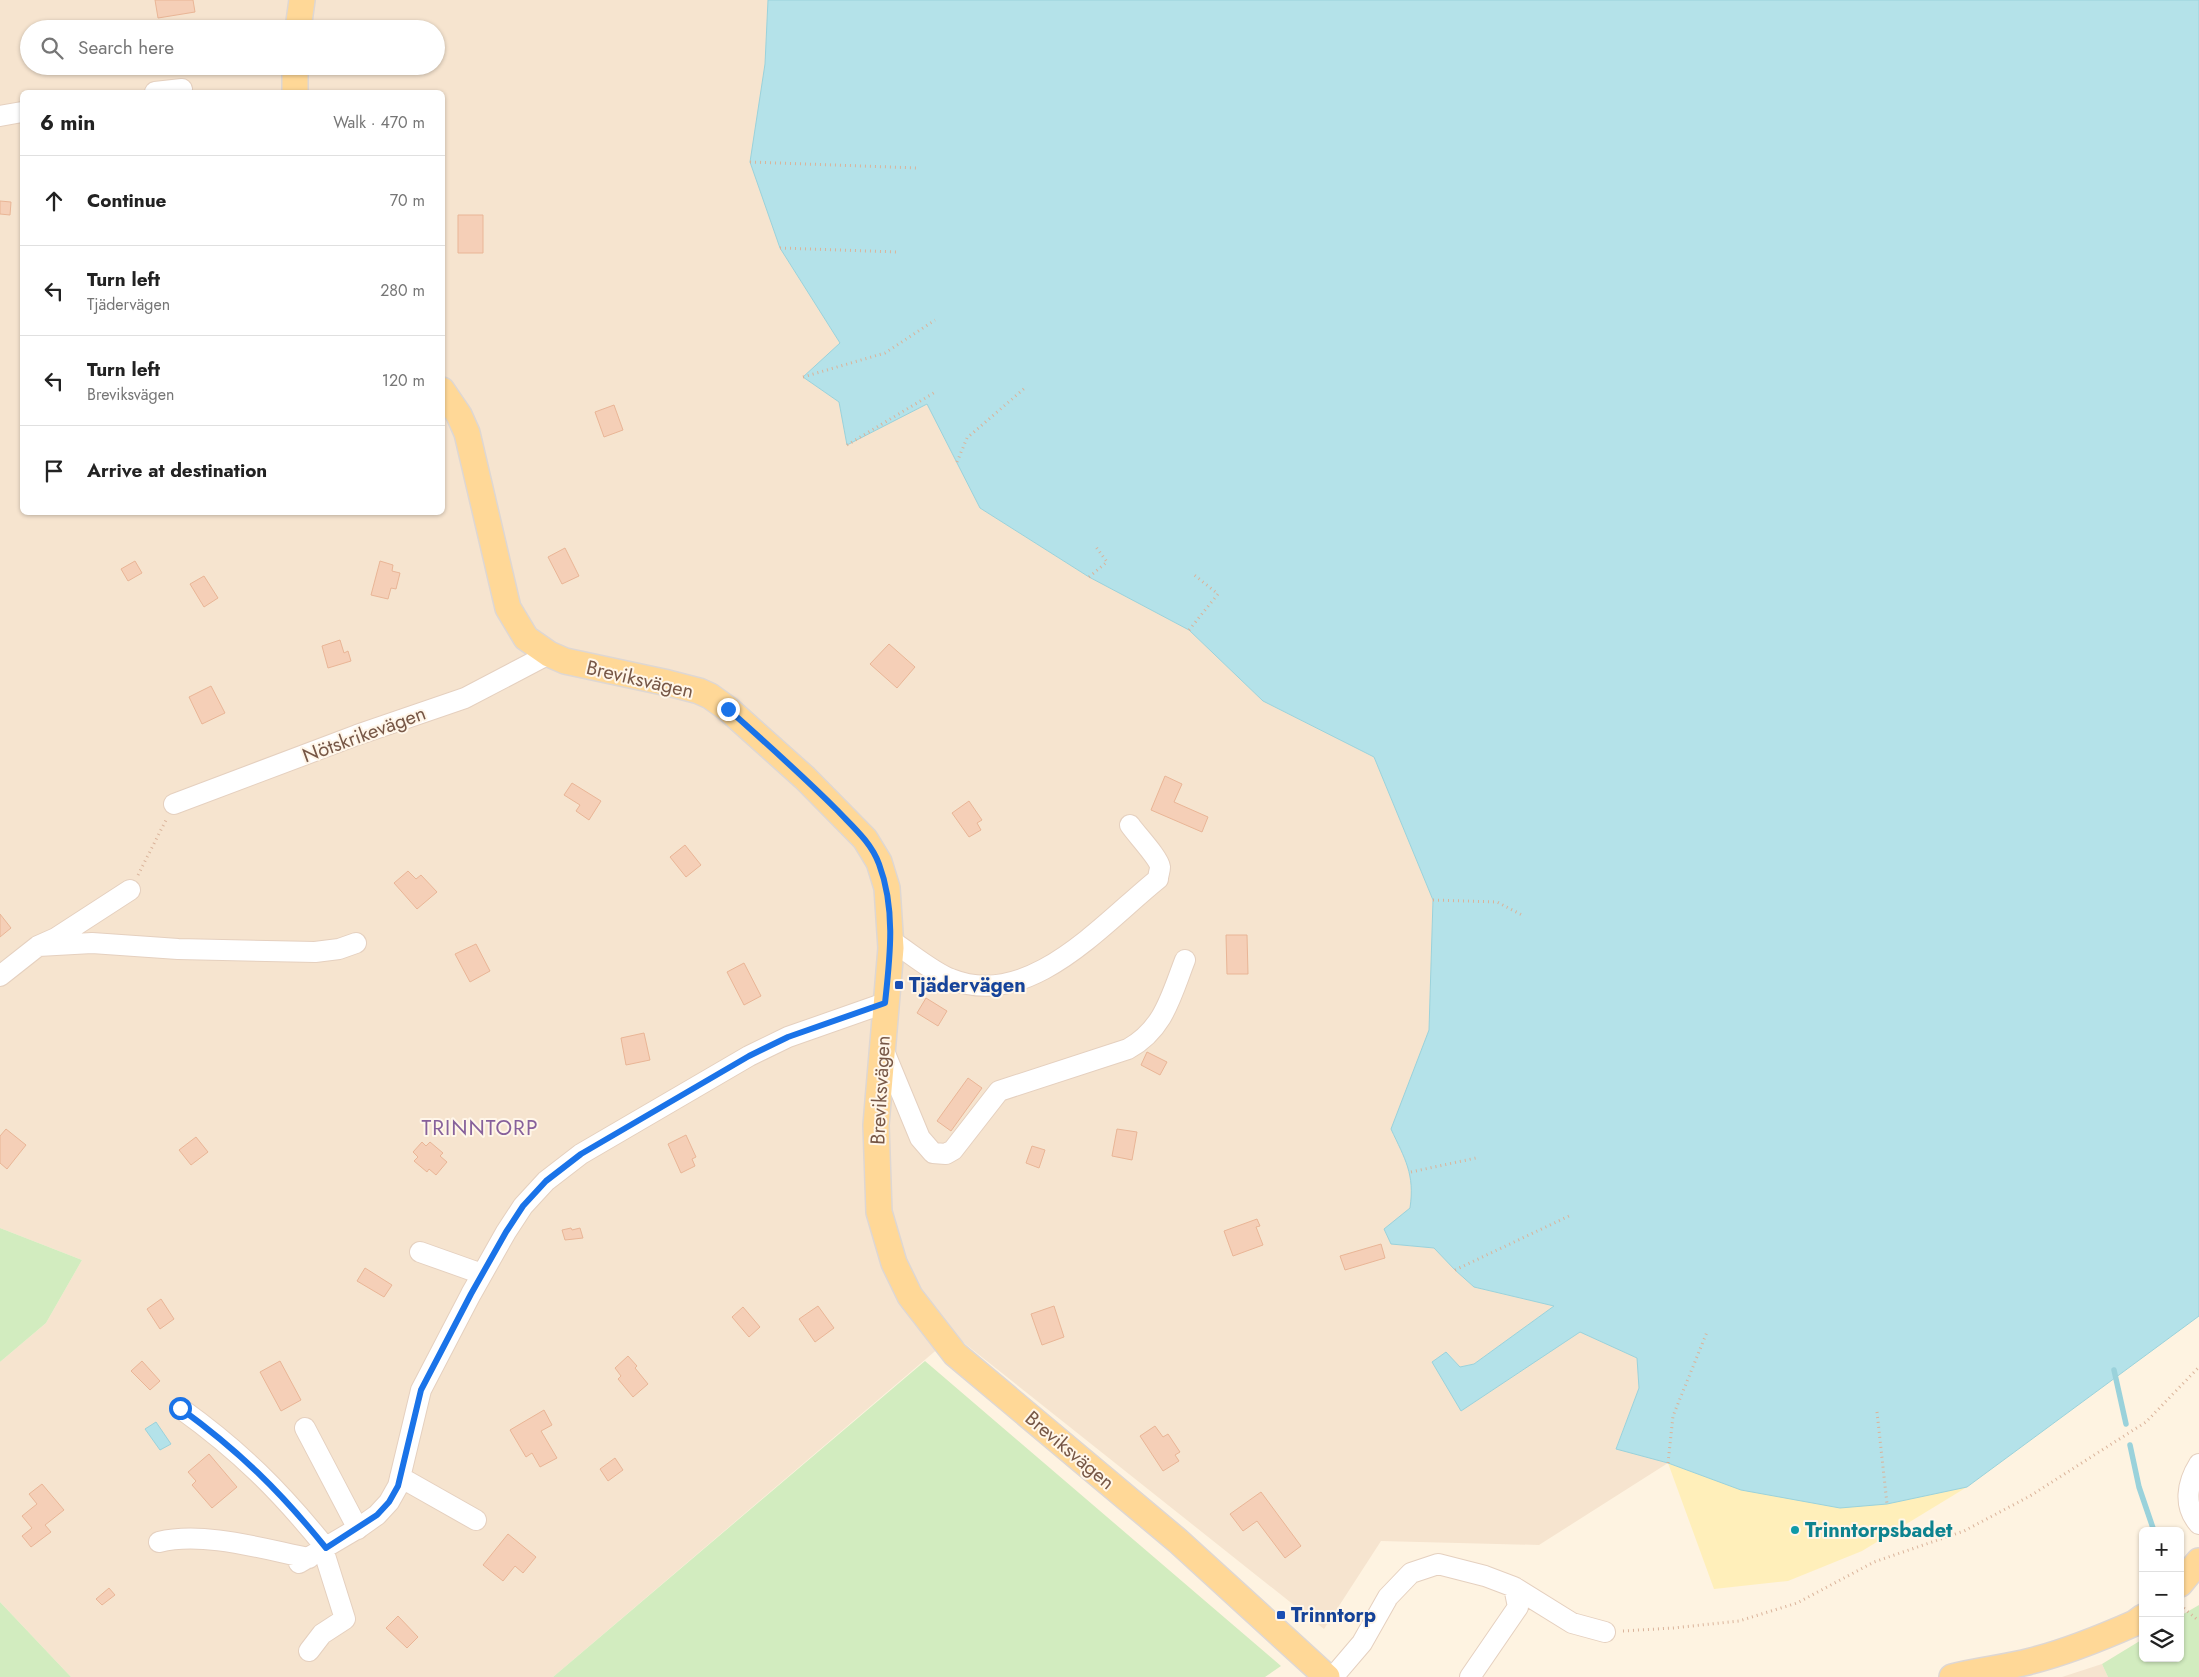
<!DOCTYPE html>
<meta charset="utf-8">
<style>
body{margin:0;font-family:Jost,sans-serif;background:#f6f6f6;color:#222}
.controls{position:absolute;right:15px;bottom:15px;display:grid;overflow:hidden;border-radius:8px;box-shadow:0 1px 4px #0004}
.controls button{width:45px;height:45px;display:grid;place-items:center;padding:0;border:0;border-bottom:1px solid #e0e0e0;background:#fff;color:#222;font:25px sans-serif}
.stop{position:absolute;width:15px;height:15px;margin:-11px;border:4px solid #1a73e8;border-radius:50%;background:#fff}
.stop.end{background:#1a73e8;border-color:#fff;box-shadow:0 1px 5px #0008}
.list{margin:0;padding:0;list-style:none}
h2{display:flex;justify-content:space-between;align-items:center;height:65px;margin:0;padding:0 20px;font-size:21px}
h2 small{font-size:16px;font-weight:400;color:#767676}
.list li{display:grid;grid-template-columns:32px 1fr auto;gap:15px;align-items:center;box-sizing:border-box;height:90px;padding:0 20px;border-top:1px solid #e0e0e0}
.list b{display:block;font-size:19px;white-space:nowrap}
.list p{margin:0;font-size:16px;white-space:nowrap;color:#767676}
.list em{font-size:16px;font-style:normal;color:#767676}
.icon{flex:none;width:28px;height:28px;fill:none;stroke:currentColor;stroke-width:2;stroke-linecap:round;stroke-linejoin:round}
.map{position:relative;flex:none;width:2199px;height:1677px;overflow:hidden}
.search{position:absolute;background:#fff;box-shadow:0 1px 4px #0004;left:20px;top:20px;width:425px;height:55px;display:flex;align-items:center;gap:12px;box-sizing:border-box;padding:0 18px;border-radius:28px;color:#767676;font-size:19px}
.panel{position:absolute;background:#fff;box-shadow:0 1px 4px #0004;left:20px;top:90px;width:425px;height:425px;border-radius:8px}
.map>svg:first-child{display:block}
.residential{fill:#f6e4cf;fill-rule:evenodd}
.green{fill:#d2ecbf}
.sand{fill:#ffefba}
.water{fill:#b4e2e9;stroke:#9ad2db}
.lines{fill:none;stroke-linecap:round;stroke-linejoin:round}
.stream{stroke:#9ad2db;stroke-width:5.5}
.building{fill:#f5cfb7;stroke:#e9b596}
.minor-casing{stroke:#e5d0bf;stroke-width:22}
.major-casing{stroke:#ded7d3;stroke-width:28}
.path{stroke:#dab39a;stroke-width:3;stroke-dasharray:1 4;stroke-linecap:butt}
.minor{stroke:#fff;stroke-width:20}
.major{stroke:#ffd897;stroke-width:25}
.route{stroke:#1a73e8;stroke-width:6}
.transit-dot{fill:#1a4fb4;stroke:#fff6e9;stroke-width:2}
.culture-dot{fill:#0f9aa8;stroke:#fff6e9;stroke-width:2}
.labels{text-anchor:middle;stroke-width:4;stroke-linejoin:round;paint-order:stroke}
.street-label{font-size:20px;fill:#775746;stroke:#fff6e9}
.transit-label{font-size:20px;font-weight:bold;fill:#164399;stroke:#fff6e9;text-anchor:start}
.culture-label{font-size:20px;font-weight:bold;fill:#0d838f;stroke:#fff6e9;text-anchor:start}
.neighbourhood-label{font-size:21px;letter-spacing:1px;fill:#87619b;stroke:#fff6e9}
</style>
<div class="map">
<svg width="2199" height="1677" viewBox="0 0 2199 1677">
<rect width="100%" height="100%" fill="#fef3e1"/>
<path class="residential" d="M0 0H768L765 64 780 248 840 343 803 377 839 402 847 444 927 404 980 508 1089 577 1189 630 1263 701 1374 757 1433 900 1429 1030 1392 1129 1411 1172 1413 1191 1410 1209 1384 1229 1391 1244 1434 1248 1455 1270 1474 1287 1554 1306 1474 1364 1460 1367 1446 1352 1432 1362 1461 1410 1580 1332 1637 1358 1639 1388 1616 1448 1668 1463 1539 1545 1381 1541 1324 1629 954 1335 553 1677H71L0 1602V1362L46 1323 82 1260 0 1228ZM29 29H436V66H29ZM22 92H442V512H22Z
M2102 1664 2108 1677H2062Z"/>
<path class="green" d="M0 1228 82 1260 46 1323 0 1362Z
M925 1361 1281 1666 1265 1677H553Z
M0 1602 71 1677H0Z
M2199 1605V1677H2108L2102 1664 2143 1639V1658H2180V1616Z"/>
<path class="sand" d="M1668 1463 1741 1490 1887 1504 1967 1487 1862 1551 1788 1581 1714 1589Z"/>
<path class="water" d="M768 0H2199V1316L1967 1487 1887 1504 1840 1508 1741 1490 1668 1463 1616 1449 1639 1388 1637 1358 1580 1332 1461 1411 1432 1362 1446 1352 1460 1367 1474 1364 1554 1306 1474 1287 1455 1270 1434 1248 1391 1244 1384 1229 1410 1208C1415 1174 1405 1159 1391 1129L1429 1030 1433 900 1374 757 1263 701 1189 630 1089 577 980 508 927 404 847 445 839 402 803 377 840 343 780 248 750 162 765 64Z
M156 1422 171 1444 160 1450 145 1429Z"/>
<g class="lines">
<path class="stream" d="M2114 1370 2126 1424
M2130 1445 2139 1487 2154 1531"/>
</g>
<path class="building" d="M155 0H193L195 12 158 18Z
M0 201 11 202 10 215 0 214Z
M458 215H483V253H458Z
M614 405 623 430 604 437 595 412Z
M565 548 579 576 562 584 548 557Z
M135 561 142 573 128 581 121 569Z
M380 561 393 565 392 571 400 573 396 589 391 588 388 599 371 595Z
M204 576 218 598 204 607 190 584Z
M340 640 344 653 348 651 351 661 328 668 322 646Z
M889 644 915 667 897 688 870 664Z
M211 686 225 713 202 724 189 697Z
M1165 776 1182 784 1174 802 1208 817 1202 832 1151 810Z
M572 783 601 801 589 820 576 811 580 805 564 795Z
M969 801 982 820 977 823 981 830 969 837 952 813Z
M685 845 701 865 686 877 670 857Z
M408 871 416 879 421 875 437 892 417 909 394 883Z
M0 914 11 928 0 937Z
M1226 935H1247L1248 974H1227Z
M476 944 490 971 470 982 455 954Z
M744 963 761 996 744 1005 727 972Z
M926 998 947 1011 938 1026 917 1013Z
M644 1033 650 1060 626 1065 621 1038Z
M1147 1052 1167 1062 1160 1075 1141 1065Z
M968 1078 982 1088 951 1131 937 1121Z
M6 1129 26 1145 7 1169 0 1163V1136Z
M1117 1129 1137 1132 1132 1160 1112 1156Z
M686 1135 696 1157 692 1159 695 1166 681 1173 668 1144Z
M196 1137 208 1152 191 1165 179 1150Z
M422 1142 426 1146 430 1142 443 1153 440 1156 447 1162 436 1175 429 1169 427 1172 414 1161 418 1157 413 1152Z
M1032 1146 1045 1150 1039 1168 1026 1163Z
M1257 1219 1260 1226 1256 1227 1263 1245 1233 1256 1224 1231Z
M571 1228 572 1230 580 1228 583 1238 565 1240 562 1230Z
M1381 1244 1385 1258 1345 1270 1340 1256Z
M365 1268 392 1285 384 1297 357 1281Z
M161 1299 174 1319 160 1329 147 1309Z
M818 1306 834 1328 815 1342 799 1319Z
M1054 1306 1064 1337 1042 1345 1031 1314Z
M743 1307 760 1327 749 1337 732 1317Z
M628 1356 637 1366 635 1368 648 1384 633 1397 618 1379 621 1376 615 1368Z
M142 1361 160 1381 150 1390 131 1371Z
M280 1361 301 1400 281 1411 260 1372Z
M544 1410 552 1425 541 1431 557 1458 540 1467 532 1453 526 1457 510 1430Z
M1155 1426 1163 1437 1168 1434 1180 1452 1175 1455 1179 1461 1163 1471 1140 1436Z
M209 1454 237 1487 212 1508 192 1485 196 1481 188 1472Z
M615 1458 623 1470 608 1481 600 1469Z
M42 1484 64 1510 45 1525 51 1532 31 1547 22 1536 32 1528 22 1516 37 1504 29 1494Z
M1261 1492 1301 1546 1285 1558 1257 1521 1243 1531 1230 1514Z
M508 1534 536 1557 523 1573 515 1566 503 1581 483 1565Z
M109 1588 115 1595 102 1605 96 1599Z
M398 1616 418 1637 407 1648 386 1628Z"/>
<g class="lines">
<defs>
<path id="minor" d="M155 92 182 89
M0 116 22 112
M174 804 357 735 465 698 549 654
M890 940C908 951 932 972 951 979 1029 1011 1103 923 1158 879 1158 875 1160 871 1160 867 1159 858 1136 834 1130 825
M38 946 92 943 178 949 315 952 339 949 356 943
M0 976 38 946 56 938 130 890
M884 1051 920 1138 933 1153 946 1154 953 1150 999 1091 1128 1049C1164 1029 1171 996 1185 960
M420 1252 482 1274
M180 1408C240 1451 280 1491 326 1548
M305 1428 358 1529
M2199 1464C2187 1483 2183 1506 2199 1524
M400 1477 476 1520
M159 1542C203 1531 263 1549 309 1558
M299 1563 360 1527 377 1515 389 1502 398 1486 421 1390 471 1294 506 1232 523 1206 546 1181 581 1154 749 1056 788 1037 885 1003
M309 1651 322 1634 345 1619 323 1549
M1333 1677 1362 1643 1388 1597 1411 1573 1438 1564 1485 1576 1514 1587 1572 1623 1605 1632
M1470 1677 1518 1607 1514 1587"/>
<path id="major" d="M298 29 302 0
M295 92V66
M442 390 459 415 467 433 508 608 526 638 549 654 565 661 668 683 699 691 710 696 728 709 805 778 865 839 879 862 887 888 891 948 876 1125 879 1212 894 1263 910 1296 955 1354 1178 1541 1327 1677
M2180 1584 2199 1561
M1952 1677C1978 1670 2005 1668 2031 1661 2067 1652 2101 1638 2135 1623L2143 1617"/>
</defs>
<use href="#minor" class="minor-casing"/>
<use href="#major" class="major-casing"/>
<path class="path" d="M750 162 918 168
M780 248 898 252
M803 377 885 353 935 320
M847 445 937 391
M957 462 967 438 1026 387
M1089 577 1107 562 1096 547
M1189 630 1218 594 1193 574
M138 875 166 820
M1433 900 1497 902 1522 915
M1411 1172 1476 1158
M1455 1270 1569 1216
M1877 1412 1887 1504
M1668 1463 1673 1416 1707 1332
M2180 1605 2199 1621
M1623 1631 1673 1628 1739 1621 1797 1603 1874 1562 1964 1531 2030 1496 2146 1422 2199 1367"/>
<use href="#minor" class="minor"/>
<use href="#major" class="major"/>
</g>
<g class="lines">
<path class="route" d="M180 1408C239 1451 280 1491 326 1548L377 1515 389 1502 398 1486 421 1390 471 1294 506 1232 523 1206 546 1181 581 1154 749 1056 788 1037 885 1003C890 957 896 909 879 864 871 842 853 827 837 810 802 775 765 742 728 709"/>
</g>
<g class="transit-dot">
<rect x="894" y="980" width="10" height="10" rx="2.5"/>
<rect x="1276" y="1610" width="10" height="10" rx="2.5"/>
</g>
<circle class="culture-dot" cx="1795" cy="1530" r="5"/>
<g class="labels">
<g class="street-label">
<text transform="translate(640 679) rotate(13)" y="7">Breviksvägen</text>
<text transform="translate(364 734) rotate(-20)" y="7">Nötskrikevägen</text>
<text transform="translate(880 1090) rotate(-87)" y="7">Breviksvägen</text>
<text transform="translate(1070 1450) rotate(40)" y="7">Breviksvägen</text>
</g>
<g class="transit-label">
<text x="909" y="992">Tjädervägen</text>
<text x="1291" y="1622">Trinntorp</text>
</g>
<g class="culture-label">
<text x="1805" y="1537">Trinntorpsbadet</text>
</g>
<g class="neighbourhood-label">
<text x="480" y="1135">TRINNTORP</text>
</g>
</g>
</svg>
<div class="controls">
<button>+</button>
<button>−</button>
<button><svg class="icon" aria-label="layers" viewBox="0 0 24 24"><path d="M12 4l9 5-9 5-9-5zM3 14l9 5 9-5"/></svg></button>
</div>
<div class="stop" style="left:180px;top:1408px"></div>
<div class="stop end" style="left:728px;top:709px"></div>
<div class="search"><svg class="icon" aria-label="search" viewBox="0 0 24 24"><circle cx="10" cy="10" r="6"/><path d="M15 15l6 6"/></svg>Search here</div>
<section class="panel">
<h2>6 min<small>Walk · 470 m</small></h2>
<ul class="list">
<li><svg class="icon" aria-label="ahead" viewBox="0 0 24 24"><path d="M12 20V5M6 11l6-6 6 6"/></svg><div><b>Continue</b></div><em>70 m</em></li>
<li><svg class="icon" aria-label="left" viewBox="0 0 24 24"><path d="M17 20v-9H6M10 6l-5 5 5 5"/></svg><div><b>Turn left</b><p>Tjädervägen</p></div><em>280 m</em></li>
<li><svg class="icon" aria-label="left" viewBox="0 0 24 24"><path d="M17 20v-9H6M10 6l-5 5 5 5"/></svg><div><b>Turn left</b><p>Breviksvägen</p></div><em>120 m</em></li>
<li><svg class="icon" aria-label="arrive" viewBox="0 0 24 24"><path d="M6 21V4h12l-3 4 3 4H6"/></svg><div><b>Arrive at destination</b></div></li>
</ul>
</section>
</div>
